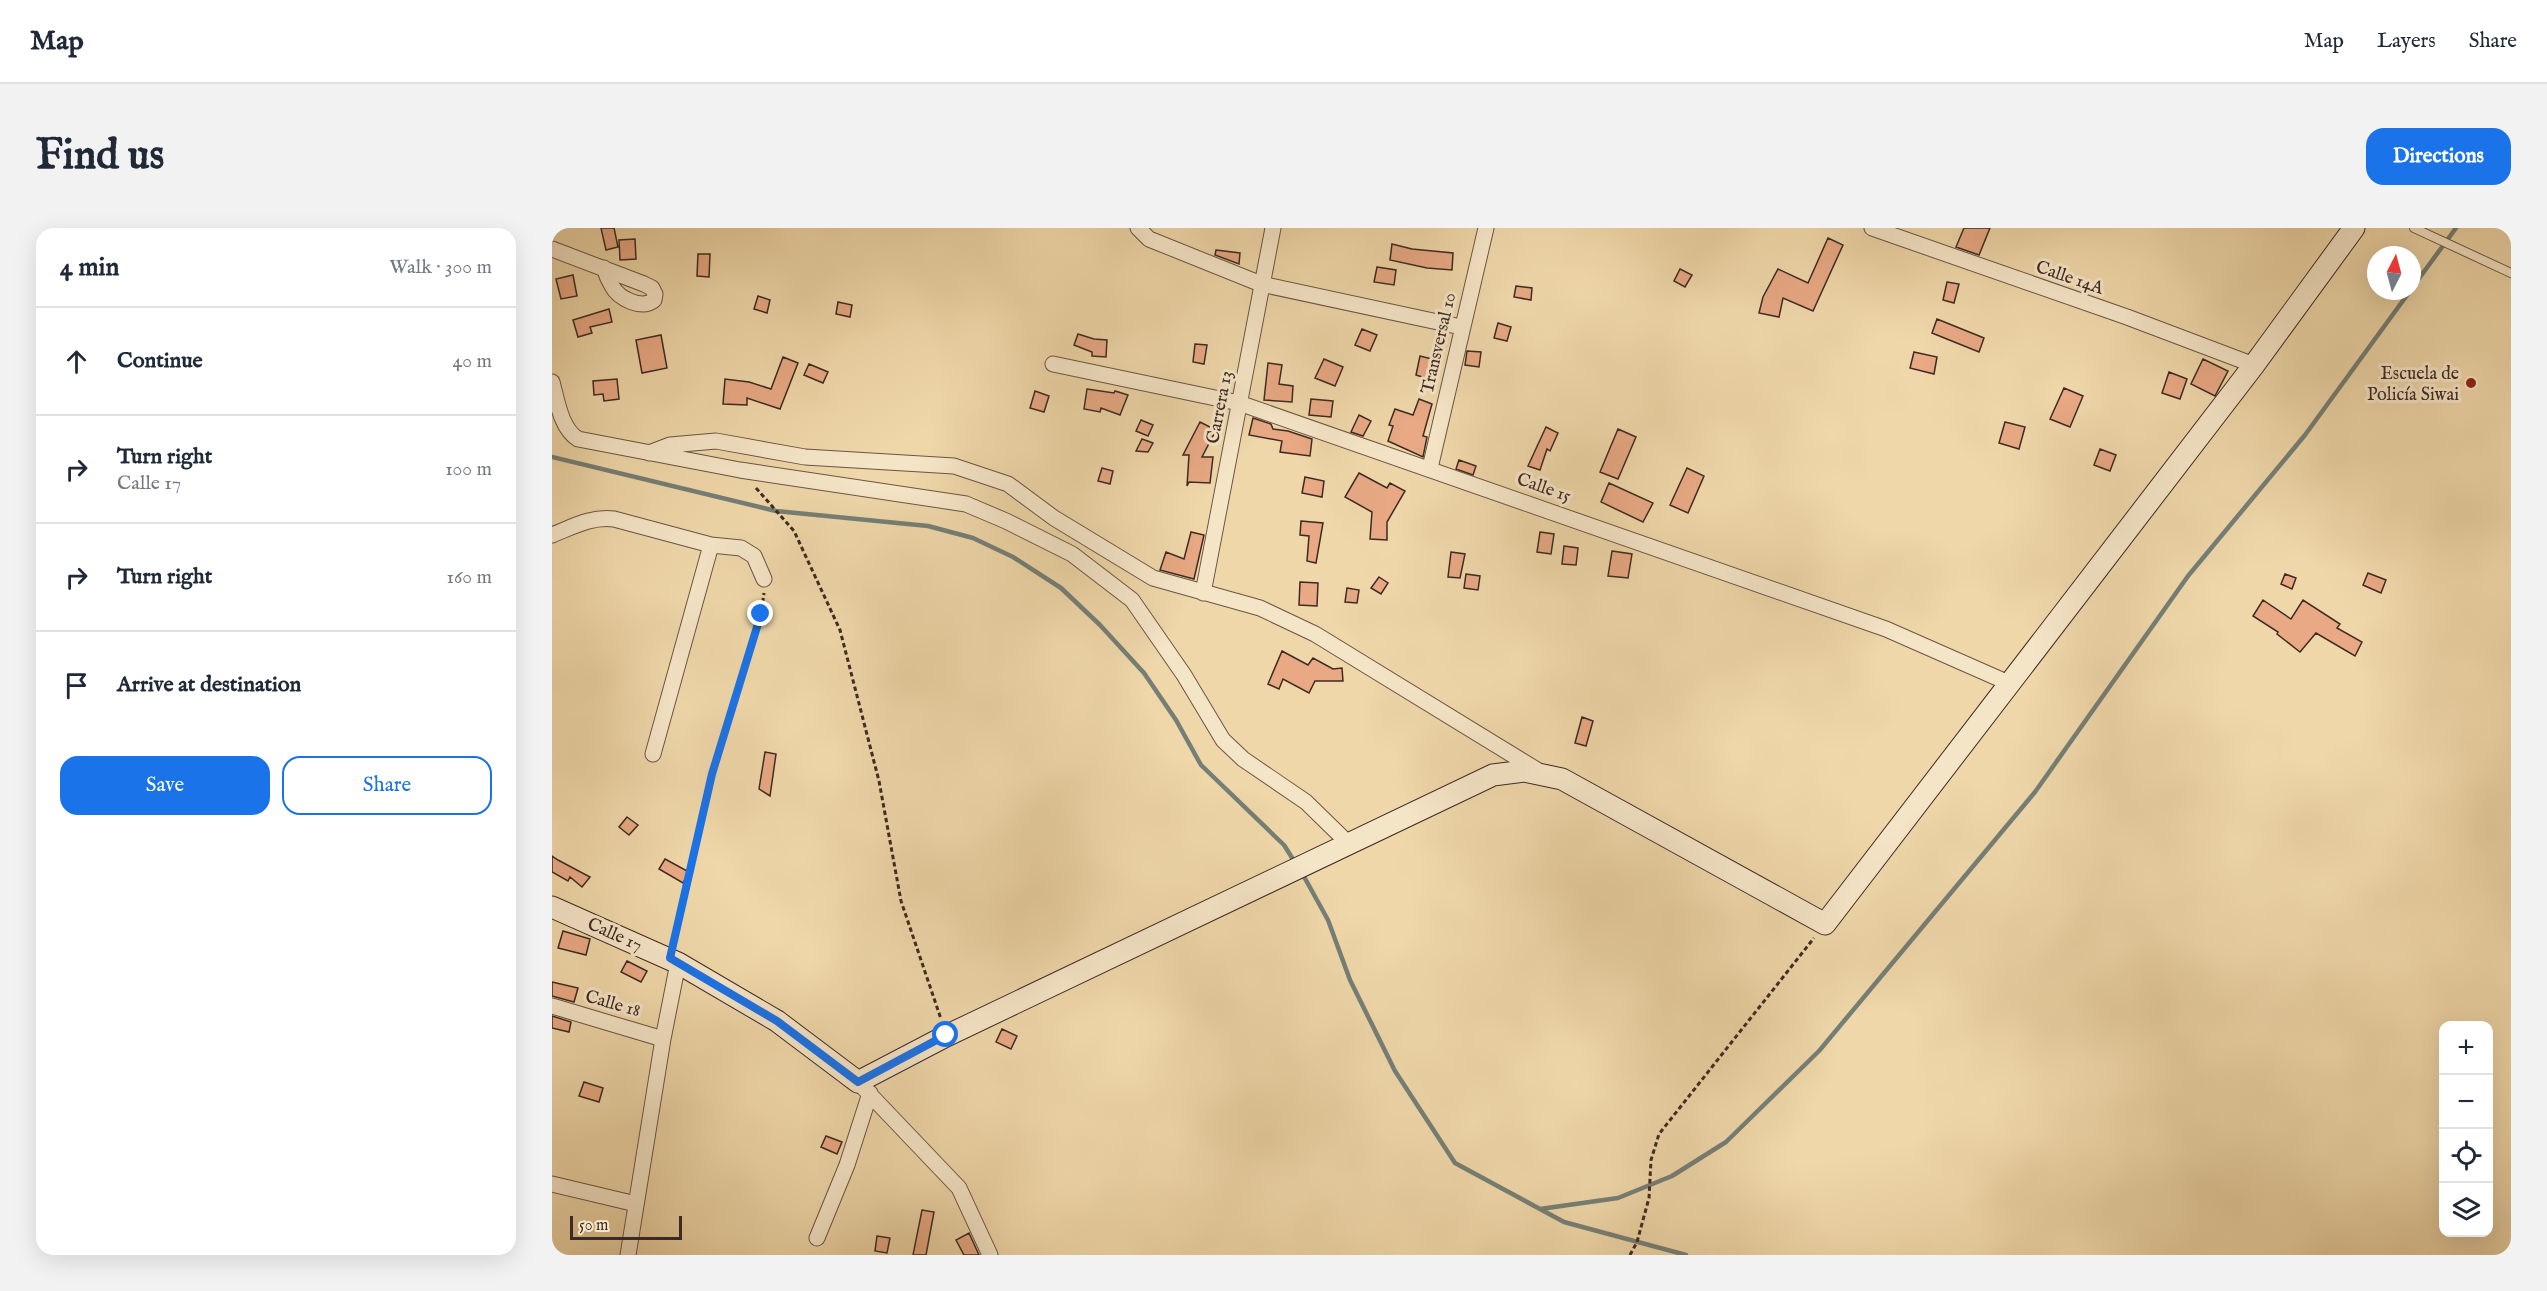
<!DOCTYPE html>
<meta charset="utf-8">
<style>
body{margin:0;font-family:"IM FELL English",serif;background:#f2f2f3;color:#1f2937}
.controls{position:absolute;right:18px;bottom:18px;display:grid;overflow:hidden;border-radius:12px;box-shadow:0 6px 24px #0002}
.controls button{width:54px;height:54px;display:grid;place-items:center;padding:0;border:0;border-bottom:2px solid #e0e1e3;background:#fff;color:#1f2937;font:30px sans-serif}
.compass{position:absolute;left:1815px;top:18px;width:54px;height:54px;border-radius:50%;background:#fff;box-shadow:0 6px 24px #0002;rotate:6deg}
.scale{position:absolute;left:18px;bottom:15px;width:112px;box-sizing:border-box;padding-left:6px;border:3px solid #3d2a23;border-top:0;font-size:16px;line-height:21px;white-space:nowrap;color:#3d2a23;-webkit-text-stroke:4px #f5e5c7;paint-order:stroke}
.stop{position:absolute;width:18px;height:18px;margin:-14px;border:4px solid #1a73e8;border-radius:50%;background:#fff}
.stop.end{background:#1a73e8;border-color:#fff;box-shadow:0 2px 6px #0008}
.list{margin:0;padding:0;list-style:none}
h2{display:flex;justify-content:space-between;align-items:center;height:78px;margin:0;padding:0 24px;font-size:26px}
h2 small{font-size:20px;font-weight:400;color:#747a83}
.list li{display:grid;grid-template-columns:39px 1fr auto;gap:18px;align-items:center;box-sizing:border-box;height:108px;padding:0 24px;border-top:2px solid #e0e1e3}
.list b{display:block;font-size:22px;white-space:nowrap}
.list p{margin:0;font-size:20px;white-space:nowrap;color:#747a83}
.list em{font-size:20px;font-style:normal;color:#747a83}
.actions{display:flex;gap:12px;padding:18px 24px}
.actions a{flex:1;padding:14px 0;border:2px solid #1a73e8;border-radius:18px;text-align:center;font-size:21px;color:#1a73e8}
.actions .main{background:#1a73e8;color:#fff}
.icon{flex:none;width:33px;height:33px;fill:none;stroke:currentColor;stroke-width:2;stroke-linecap:round;stroke-linejoin:round}
.map{position:relative;flex:none;width:1959px;height:1027px;overflow:hidden;border-radius:18px}
header{display:flex;align-items:center;gap:36px;box-sizing:border-box;height:84px;padding:0 30px;background:#fff;border-bottom:2px solid #e0e1e3}
header strong{font-size:28px}
nav{display:flex;gap:33px;margin-inline-start:auto;font-size:21px}
.intro{display:flex;align-items:center;justify-content:space-between;box-sizing:border-box;height:144px;padding:0 36px}
h1{margin:0;font-size:42px}
.button{padding:15px 27px;border-radius:18px;background:#1a73e8;color:#fff;font-size:21px;font-weight:700}
main{display:flex;gap:36px;padding:0 36px}
aside{flex:1;background:#fff;border-radius:18px;box-shadow:0 6px 24px #0002}
.map>svg:first-child{display:block}
.lines{fill:none;stroke-linecap:round;stroke-linejoin:round}
.stream{stroke:#757f76;stroke-width:4.5}
.building{fill:#e8a984;stroke:#3d2a23;stroke-width:1.5}
.lane-casing{stroke:#6a5544;stroke-width:10}
.street-casing{stroke:#6a5544;stroke-width:17}
.secondary-casing{stroke:#3d2a23;stroke-width:23}
.path{stroke:#3d2a23;stroke-width:3;stroke-dasharray:4.5 3;stroke-linecap:butt}
.lane{stroke:#f5e5c7;stroke-width:8}
.street{stroke:#f5e5c7;stroke-width:15}
.secondary{stroke:#f5e5c7;stroke-width:21}
.route{stroke:#1a73e8;stroke-width:8}
.poi-dot{fill:#8f2418;stroke:#f5e5c7;stroke-width:2}
.labels{text-anchor:middle;stroke-width:6;stroke-linejoin:round;paint-order:stroke}
.street-label{font-size:18px;fill:#3d2a23;stroke:#f5e5c7}
.poi-label{font-size:18px;fill:#3d2a23;stroke:#f5e5c7;text-anchor:end}
</style>
<header>
<strong>Map</strong>
<nav><a>Map</a><a>Layers</a><a>Share</a></nav>
</header>
<div class="intro"><h1>Find us</h1><a class="button">Directions</a></div>
<main>
<aside>
<h2>4 min<small>Walk · 300 m</small></h2>
<ul class="list">
<li><svg class="icon" aria-label="ahead" viewBox="0 0 24 24"><path d="M12 20V5M6 11l6-6 6 6"/></svg><div><b>Continue</b></div><em>40 m</em></li>
<li><svg class="icon" aria-label="right" viewBox="0 0 24 24"><path d="M7 20v-9h11M14 6l5 5-5 5"/></svg><div><b>Turn right</b><p>Calle 17</p></div><em>100 m</em></li>
<li><svg class="icon" aria-label="right" viewBox="0 0 24 24"><path d="M7 20v-9h11M14 6l5 5-5 5"/></svg><div><b>Turn right</b></div><em>160 m</em></li>
<li><svg class="icon" aria-label="arrive" viewBox="0 0 24 24"><path d="M6 21V4h12l-3 4 3 4H6"/></svg><div><b>Arrive at destination</b></div></li>
</ul>
<div class="actions"><a class="main">Save</a><a>Share</a></div>
</aside>
<div class="map">
<svg width="1959" height="1027" viewBox="0 0 1959 1027">
<rect width="100%" height="100%" fill="#efd7a9"/>
<filter id="stains"><feTurbulence type="fractalNoise" baseFrequency=".00333" numOctaves="4"/><feColorMatrix values="0 0 0 0 .2 0 0 0 0 .09 0 0 0 0 .02 0 0 0 .5 -.17"/></filter>
<radialGradient id="worn" r=".72"><stop offset=".6" stop-color="#630" stop-opacity="0"/><stop offset="1" stop-color="#630" stop-opacity=".3"/></radialGradient>
<g class="lines">
<path class="stream" d="M1860 60 1904 0
M0 229 224 283 376 298 421 310 461 329 509 360 548 397 592 445 624 492 649 537 732 617 744 636
M750 645 776 692 798 752 843 843 903 935 1012 994 1134 1027
M988 981 1066 970 1120 948 1174 914 1267 823 1483 564 1636 348 1753 207 1858 63"/>
</g>
<path class="building" d="M49 0H62L66 19 54 22Z
M1412 0H1438L1427 27 1404 19Z
M1276 10 1291 17 1261 83 1231 70 1227 89 1207 85 1211 69 1226 41 1256 55Z
M83 11 84 31 68 32 67 12Z
M840 16 860 21 901 25 900 42 875 40 838 32Z
M664 22 688 25 687 36 663 27Z
M146 26H158L157 49 145 48Z
M825 39 844 42 842 57 822 54Z
M1128 41 1140 47 1133 59 1122 53Z
M21 47 25 68 9 71 4 51Z
M1395 54 1407 56 1402 75 1391 72Z
M964 58 980 60 979 72 962 69Z
M206 68 218 72 215 85 202 81Z
M286 74 300 77 298 89 284 86Z
M57 81 60 94 38 99 40 105 26 109 21 92Z
M1385 91 1432 110 1427 124 1380 105Z
M946 95 959 99 955 113 942 110Z
M810 101 825 107 818 123 803 117Z
M526 106 542 111 555 112 554 129 540 128V124L522 117Z
M109 107 115 140 90 145 84 112Z
M643 116 655 117 652 136 641 134Z
M915 123 929 124 927 139 913 137Z
M1362 124 1385 129 1382 146 1358 140Z
M868 128 884 132 879 152 864 147Z
M231 129 246 135 228 181 195 170V177L171 176 173 151 197 154 219 161Z
M772 131 791 139 783 158 763 150Z
M1651 131 1676 143 1663 168 1639 156Z
M716 135 730 137 727 156 741 158 740 174 712 172Z
M257 136 276 144 271 155 252 147Z
M1617 144 1635 151 1628 171 1610 165Z
M65 151 67 171 52 173 51 166 42 167 41 153Z
M1512 160 1531 168 1518 199 1498 191Z
M535 161 562 165 563 163 576 167 568 187 549 180 548 184 532 181Z
M483 163 497 168 492 184 478 180Z
M759 171 781 173 779 189 757 187Z
M867 171 880 176 871 208 875 209 871 229 836 213 841 198 837 197 843 181 861 187Z
M807 187 819 193 811 208 799 204Z
M701 190 719 196 721 201 736 203 760 211 758 228 728 224 730 213 697 207Z
M589 192 601 197 596 208 584 203Z
M648 194 664 202 650 229H661L658 255 637 254 635 258 637 227H631Z
M1453 194 1473 199 1467 221 1447 215Z
M994 199 1006 205 998 223 995 221 988 242 976 238Z
M1066 201 1084 209 1066 251 1048 244Z
M590 211 601 215 596 224 584 223Z
M1548 221 1564 227 1558 243 1542 237Z
M907 232 924 238 921 247 904 241Z
M550 240 561 243 558 256 546 253Z
M1135 240 1152 248 1136 285 1118 277Z
M807 245 835 260 838 255 853 263 835 294V312L818 311 820 284 793 269Z
M753 249 772 253 770 269 750 265Z
M1057 255 1101 275 1091 294 1049 274Z
M749 293 771 295 764 335 755 333 757 308 748 307Z
M639 304 652 307 642 351 608 342 614 324 632 331Z
M988 304 1002 306 999 326 985 324Z
M1012 318 1026 320 1024 337 1010 336Z
M1060 323 1080 326 1076 350 1056 348Z
M899 324 913 326 908 350 896 349Z
M1816 345 1834 352 1829 365 1811 357Z
M914 346 928 348 926 362 912 360Z
M1733 346 1744 350 1740 361 1729 356Z
M827 349 836 355 829 366 819 360Z
M748 354 766 355 765 378 747 377Z
M795 360 807 362 805 375 793 374Z
M1711 372 1739 391 1751 372 1788 396 1785 400 1810 414 1803 428 1764 405 1748 424 1725 406 1726 404 1701 388Z
M730 423 756 437 761 430 781 441 790 440 791 453H763L757 465 731 451 727 461 716 456Z
M1030 489 1041 493 1034 518 1023 515Z
M213 524 224 526 218 568 207 561Z
M75 589 86 597 77 607 67 599Z
M0 628 6 632 38 649 30 659 18 649 16 653 0 644Z
M113 631 137 644 131 655 107 641Z
M11 703 38 711 34 727 6 720Z
M75 733 95 743 89 754 69 744Z
M0 754 26 760 22 774 0 768Z
M0 788 19 794 17 804 0 800Z
M450 801 465 808 459 821 444 814Z
M32 854 51 860 47 874 27 868Z
M274 908 290 914 285 926 269 919Z
M370 982 382 984 374 1027H361Z
M417 1005 427 1027H412L404 1012Z
M325 1008 338 1010 335 1025 323 1023Z"/>
<g class="lines">
<defs>
<path id="lane" d="M1862 0 1959 45"/>
<path id="street" d="M586 0 597 11 709 56 909 99
M1320 0 1575 89 1702 137
M0 21 92 56 100 60 103 66 102 72C90 82 67 71 60 58 57 53 54 46 52 40
M501 136 687 175 1334 401 1459 456
M0 154C5 172 9 201 26 211L188 242 414 276 454 293 520 326 580 372 632 447 671 512 691 531 754 574 796 615
M97 225 118 217 164 213 253 229 402 238 456 256 502 290 601 350 708 380 763 406 985 542
M878 240 934 0
M0 307C20 299 40 288 62 291L159 317 189 320 202 328 212 351
M651 365 721 0
M101 526 159 317
M0 778 111 811
M306 854 407 960 438 1027
M0 956 84 976
M265 1010 295 937 318 865
M76 1027 111 811 126 735"/>
<path id="secondary" d="M0 679 126 735 225 793 306 854 394 808 941 547 972 543 1010 551 1273 696 1702 137 1802 0"/>
</defs>
<use href="#lane" class="lane-casing"/>
<use href="#street" class="street-casing"/>
<use href="#secondary" class="secondary-casing"/>
<path class="path" d="M204 260 242 303 288 402 327 553 349 673 389 791
M121 715 160 546 209 386 212 365
M1078 1027 1085 1014 1097 970 1099 932 1107 906 1262 710"/>
<use href="#lane" class="lane"/>
<use href="#street" class="street"/>
<use href="#secondary" class="secondary"/>
</g>
<g class="lines">
<path class="route" d="M209 386 160 546 118 730 225 793 306 854 394 807"/>
</g>
<circle class="poi-dot" cx="1919" cy="155" r="6"/>
<g class="labels">
<g class="street-label">
<text transform="translate(1518 49) rotate(19)" y="6">Calle 14A</text>
<text transform="translate(886 115) rotate(-77)" y="6">Transversal 10</text>
<text transform="translate(667 179) rotate(-79)" y="6">Carrera 13</text>
<text transform="translate(992 259) rotate(19)" y="6">Calle 15</text>
<text transform="translate(63 706) rotate(24)" y="6">Calle 17</text>
<text transform="translate(61 775) rotate(16)" y="6">Calle 18</text>
</g>
<g class="poi-label">
<text x="1907" y="151">Escuela de<tspan x="1907" dy="21">Policía Siwai</tspan></text>
</g>
</g>
<rect width="100%" height="100%" filter="url(#stains)"/>
<rect width="100%" height="100%" fill="url(#worn)"/>
</svg>
<div class="controls">
<button>+</button>
<button>−</button>
<button><svg class="icon" aria-label="locate" viewBox="0 0 24 24"><circle cx="12" cy="12" r="6"/><path d="M12 2v4M12 18v4M2 12h4M18 12h4"/></svg></button>
<button><svg class="icon" aria-label="layers" viewBox="0 0 24 24"><path d="M12 4l9 5-9 5-9-5zM3 14l9 5 9-5"/></svg></button>
</div>
<svg class="compass" viewBox="-18 -18 36 36"><path d="M0-13l5 13h-10z" fill="#e53935"/><path d="M0 13l5-13h-10z" fill="#747a83"/></svg>
<div class="scale">50 m</div>
<div class="stop" style="left:394px;top:807px"></div>
<div class="stop end" style="left:209px;top:386px"></div>
</div>
</main>
